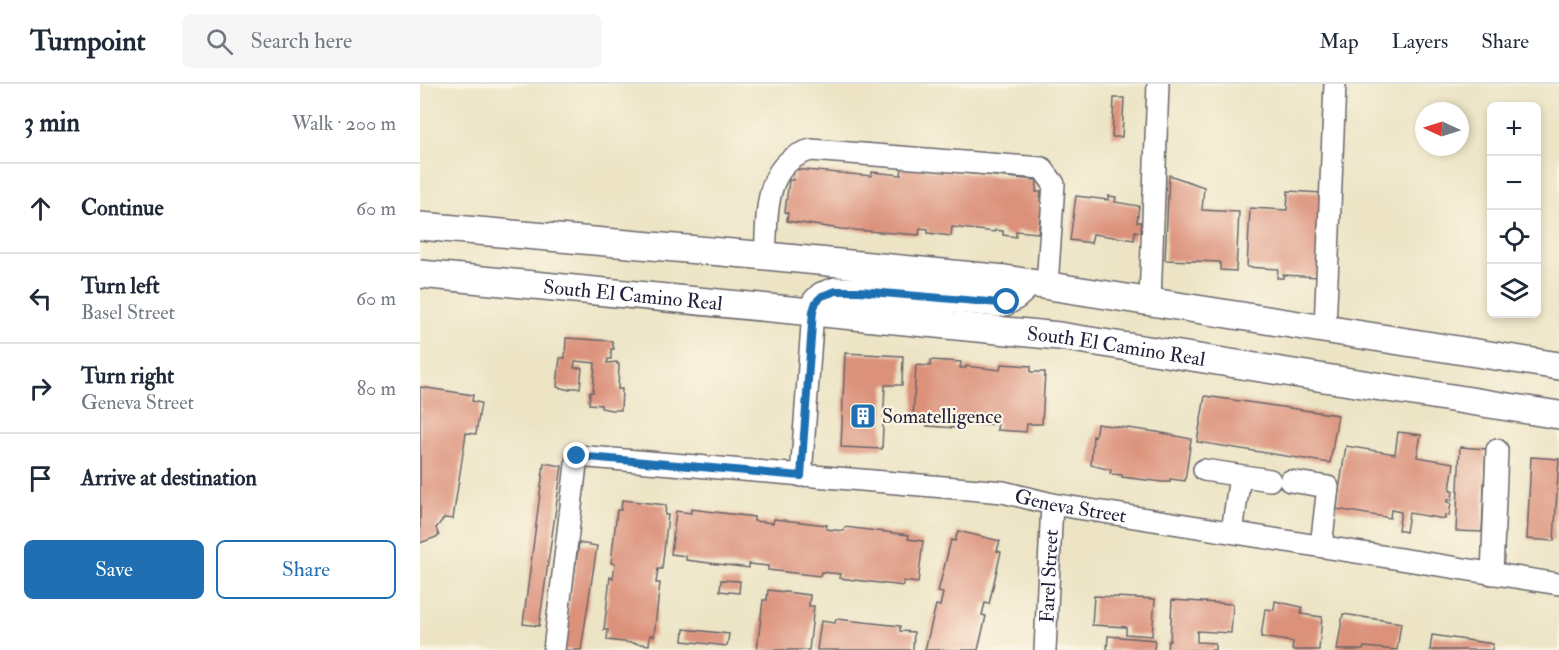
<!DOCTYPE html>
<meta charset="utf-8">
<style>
body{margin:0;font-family:"IM FELL Double Pica",serif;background:#f6f6f7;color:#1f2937}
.controls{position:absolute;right:18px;top:18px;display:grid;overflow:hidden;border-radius:9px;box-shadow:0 3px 9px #0003}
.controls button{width:54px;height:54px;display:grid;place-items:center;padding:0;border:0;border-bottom:2px solid #e0e1e3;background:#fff;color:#1f2937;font:30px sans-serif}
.compass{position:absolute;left:995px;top:18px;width:54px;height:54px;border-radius:50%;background:#fff;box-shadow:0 3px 9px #0003;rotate:274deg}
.stop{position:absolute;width:18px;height:18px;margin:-14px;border:4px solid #1f6fb2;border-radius:50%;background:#fff}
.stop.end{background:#1f6fb2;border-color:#fff;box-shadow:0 2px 6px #0008}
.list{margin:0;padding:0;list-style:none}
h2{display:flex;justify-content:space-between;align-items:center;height:78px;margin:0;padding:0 24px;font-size:26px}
h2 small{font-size:20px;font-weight:400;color:#747a83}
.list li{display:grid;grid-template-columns:39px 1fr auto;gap:18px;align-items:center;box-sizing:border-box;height:90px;padding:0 24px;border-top:2px solid #e0e1e3}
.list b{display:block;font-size:22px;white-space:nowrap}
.list p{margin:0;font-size:20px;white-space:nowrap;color:#747a83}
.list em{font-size:20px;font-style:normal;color:#747a83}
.actions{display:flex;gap:12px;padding:18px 24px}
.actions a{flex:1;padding:14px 0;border:2px solid #1f6fb2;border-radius:9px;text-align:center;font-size:21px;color:#1f6fb2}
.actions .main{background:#1f6fb2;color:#fff}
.icon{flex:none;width:33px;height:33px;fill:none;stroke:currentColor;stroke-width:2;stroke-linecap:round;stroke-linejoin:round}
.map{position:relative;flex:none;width:1139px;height:566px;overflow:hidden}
header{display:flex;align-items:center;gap:36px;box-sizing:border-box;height:84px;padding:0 30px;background:#fff;border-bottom:2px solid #e0e1e3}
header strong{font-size:28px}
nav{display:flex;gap:33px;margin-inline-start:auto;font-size:21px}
.search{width:420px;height:54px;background:#f6f6f7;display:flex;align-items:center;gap:15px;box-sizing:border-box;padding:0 21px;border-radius:9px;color:#747a83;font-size:22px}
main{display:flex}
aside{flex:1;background:#fff}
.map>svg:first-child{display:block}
.building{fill:#db917a}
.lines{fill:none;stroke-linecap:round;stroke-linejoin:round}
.minor-casing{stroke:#69666b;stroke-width:24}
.major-casing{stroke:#69666b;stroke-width:30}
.minor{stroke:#fff;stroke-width:21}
.major{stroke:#fff;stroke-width:27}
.route{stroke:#1f6fb2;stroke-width:8}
.labels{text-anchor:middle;stroke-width:4.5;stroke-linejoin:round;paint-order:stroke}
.street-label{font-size:20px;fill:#22223b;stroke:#fcf5e5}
.poi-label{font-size:20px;fill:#22223b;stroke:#fcf5e5;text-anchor:start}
</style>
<header>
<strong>Turnpoint</strong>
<div class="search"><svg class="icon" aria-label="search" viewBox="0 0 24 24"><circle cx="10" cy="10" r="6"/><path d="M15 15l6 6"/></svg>Search here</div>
<nav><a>Map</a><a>Layers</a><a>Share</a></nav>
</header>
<main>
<aside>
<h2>3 min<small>Walk · 200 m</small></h2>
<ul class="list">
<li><svg class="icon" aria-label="ahead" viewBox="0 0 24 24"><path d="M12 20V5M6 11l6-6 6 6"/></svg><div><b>Continue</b></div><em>60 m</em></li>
<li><svg class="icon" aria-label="left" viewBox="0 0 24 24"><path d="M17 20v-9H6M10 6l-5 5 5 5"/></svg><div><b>Turn left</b><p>Basel Street</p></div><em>60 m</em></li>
<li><svg class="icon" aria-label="right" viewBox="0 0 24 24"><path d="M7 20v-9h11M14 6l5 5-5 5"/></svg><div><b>Turn right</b><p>Geneva Street</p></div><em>80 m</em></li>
<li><svg class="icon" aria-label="arrive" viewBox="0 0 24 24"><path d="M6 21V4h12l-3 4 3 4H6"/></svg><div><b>Arrive at destination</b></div></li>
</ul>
<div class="actions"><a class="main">Save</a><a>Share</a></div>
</aside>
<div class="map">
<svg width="1139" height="566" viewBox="0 0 1139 566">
<rect width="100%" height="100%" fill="#fcf5e5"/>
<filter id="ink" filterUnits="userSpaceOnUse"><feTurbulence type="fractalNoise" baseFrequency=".0167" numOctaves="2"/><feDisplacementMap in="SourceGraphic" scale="12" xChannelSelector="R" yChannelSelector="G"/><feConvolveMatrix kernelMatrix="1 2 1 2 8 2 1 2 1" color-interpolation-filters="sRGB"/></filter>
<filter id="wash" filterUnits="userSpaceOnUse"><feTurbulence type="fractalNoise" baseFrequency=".008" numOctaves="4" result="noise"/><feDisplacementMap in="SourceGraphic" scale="24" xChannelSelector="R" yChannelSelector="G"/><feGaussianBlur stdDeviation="1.35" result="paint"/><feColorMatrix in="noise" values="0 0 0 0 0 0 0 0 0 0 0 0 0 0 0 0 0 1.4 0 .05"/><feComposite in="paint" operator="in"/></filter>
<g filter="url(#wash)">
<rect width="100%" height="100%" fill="#ece4c4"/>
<g id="blocks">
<path class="building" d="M694 14H704L702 53H692Z
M482 83 617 96 616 108H621L620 117 622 118 618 149 596 147V153L583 151V147L575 146V148L532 143 531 152 508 149V145L500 144 499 151 421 145 367 137 368 129 365 128 369 96H373L374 85 452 92V88L481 91Z
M749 91 784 103 782 126 819 128 816 187 800 186V178L745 176Z
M868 107 903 109 900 193 863 191V194H857L858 185 827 183 830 124 867 126Z
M656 112 688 116V112L696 113 695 118 719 122 717 138H722L721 148 715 147 714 156 673 150 671 159 650 156Z
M146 254 192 257 194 265H191V275H188L187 279 197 278V280H199L198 305H202L201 326H191L181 324V321L169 320 170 308H173L175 279 155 277 154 284H162L160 304H150V306L137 303 139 282 140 274H145Z
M425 269 483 272 482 301H465L462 365 421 363Z
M511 276 541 278 540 284H546V282L580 286 581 280 611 282V288H625L622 340H607L606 348 577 346 578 338H572V340L558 341V339L537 336 536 344 507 342 508 334 493 333 496 281 510 282Z
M0 303 53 311 52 317 61 319 56 350 46 349 33 435 24 434 16 444 19 452 0 459Z
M785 312 918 331 910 379 777 358Z
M677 340 737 348 771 355 765 397 750 395V398H742L702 393V391L690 390 691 386 671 381 673 352 675 353Z
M978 348 1001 351 997 373 1034 379 1030 406H1033L1032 416H1028L1027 418 1031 419 1029 432 1025 431V435L989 429 986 448 978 446 981 428 971 426 970 434 916 425 926 362 975 370Z
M1040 363 1066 365 1062 448 1036 447Z
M1111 373 1139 375 1134 457 1107 455Z
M124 379 142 382 119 542 103 540Z
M202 416 246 421 245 431H248L242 485H238L236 499H240L234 552 230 551 229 561 187 556 188 546H184L190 493 193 494 195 480 191 479 197 426H201Z
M271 425 334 433V437L353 439 354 435 407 441 406 445 424 447 425 443 489 451 488 455 503 457 498 499 483 497V502L419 494 420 490 401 488 400 492 348 486V482L329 480V484L266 476V472L251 470 256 427 271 429Z
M538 447 580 457 577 467 581 468 569 520 565 519 562 531 566 532 558 566H505L516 521 520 522 523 509 518 508 531 456 535 457Z
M159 459 177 462 161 566H142Z
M301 496 320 497 319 509 300 507Z
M348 506 390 511 389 522H394L389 566H337L343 516H347Z
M674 512 735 515 732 552 706 550V543L672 541Z
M752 516 813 520 811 549 777 547V558L795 559V566H747L748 557H750Z
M855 517 882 523 881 530 902 533 899 566H872L873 558 841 553 845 525 854 526Z
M923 530 981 539 977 566 944 563 943 566H917Z
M416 535 480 542V547L494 548 493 566H397L401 537 415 539Z
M264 545 309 550 307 562 263 557Z
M1012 551 1073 560 1072 566H1010Z
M688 552 735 556 734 566H687Z"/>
</g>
</g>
<g filter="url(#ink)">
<use href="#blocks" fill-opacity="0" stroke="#69666b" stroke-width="1.5"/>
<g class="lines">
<defs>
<g id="minor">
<path d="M345 172C348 131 342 79 391 66L622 84 634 100 627 201"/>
<path d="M730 217 738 0"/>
<path d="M905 245 915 0"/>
<path d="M784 386 850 396"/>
<path d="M381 392 393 227"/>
<path d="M870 397 908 403 901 462"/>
<path d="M812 448 820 392"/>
<path d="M1072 490 1077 366"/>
<path id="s1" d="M134 566 157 372 583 408 632 420 1139 500"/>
<path id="s2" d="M625 566 632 420"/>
</g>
<g id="major">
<path d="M0 142 336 171 585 195 1139 282"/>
<path id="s3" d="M0 190 639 252 1139 331"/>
<path d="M393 227 396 218 402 212 416 207H439L580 219C593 216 600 208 609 199"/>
</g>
</defs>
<use href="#minor" class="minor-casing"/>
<use href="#major" class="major-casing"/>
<use href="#minor" class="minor"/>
<use href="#major" class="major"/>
</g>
</g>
<g class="lines" filter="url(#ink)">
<path class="route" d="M157 372 381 392 393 227 396 218 402 212 416 207H439L580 219 587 218"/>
</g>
<defs>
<symbol id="building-square" viewBox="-11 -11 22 22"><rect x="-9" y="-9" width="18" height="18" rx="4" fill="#1f6fb2" stroke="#fcf5e5"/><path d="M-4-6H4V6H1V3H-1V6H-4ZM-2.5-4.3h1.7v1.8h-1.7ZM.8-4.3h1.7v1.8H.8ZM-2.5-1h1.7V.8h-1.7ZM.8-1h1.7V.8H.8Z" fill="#fff"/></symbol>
</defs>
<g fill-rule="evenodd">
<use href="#building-square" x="428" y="317" width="30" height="30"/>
</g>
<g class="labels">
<g class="street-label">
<text dy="7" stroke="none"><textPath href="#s3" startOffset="214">South El Camino Real</textPath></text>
<text dy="7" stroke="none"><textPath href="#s3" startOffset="700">South El Camino Real</textPath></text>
<text dy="7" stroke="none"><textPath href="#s1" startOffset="692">Geneva Street</textPath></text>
<text dy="7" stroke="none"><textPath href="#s2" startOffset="74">Farel Street</textPath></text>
</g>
<g class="poi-label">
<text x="462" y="339">Somatelligence</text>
</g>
</g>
</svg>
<div class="controls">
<button>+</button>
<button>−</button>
<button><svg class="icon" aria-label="locate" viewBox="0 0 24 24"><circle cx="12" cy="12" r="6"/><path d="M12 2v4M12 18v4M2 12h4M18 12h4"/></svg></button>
<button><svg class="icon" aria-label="layers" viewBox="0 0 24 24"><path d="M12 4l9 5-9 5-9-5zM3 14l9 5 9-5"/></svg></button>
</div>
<svg class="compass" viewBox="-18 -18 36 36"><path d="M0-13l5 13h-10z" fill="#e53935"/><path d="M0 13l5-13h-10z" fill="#747a83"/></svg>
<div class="stop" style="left:587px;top:218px"></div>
<div class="stop end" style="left:157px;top:372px"></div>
</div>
</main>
